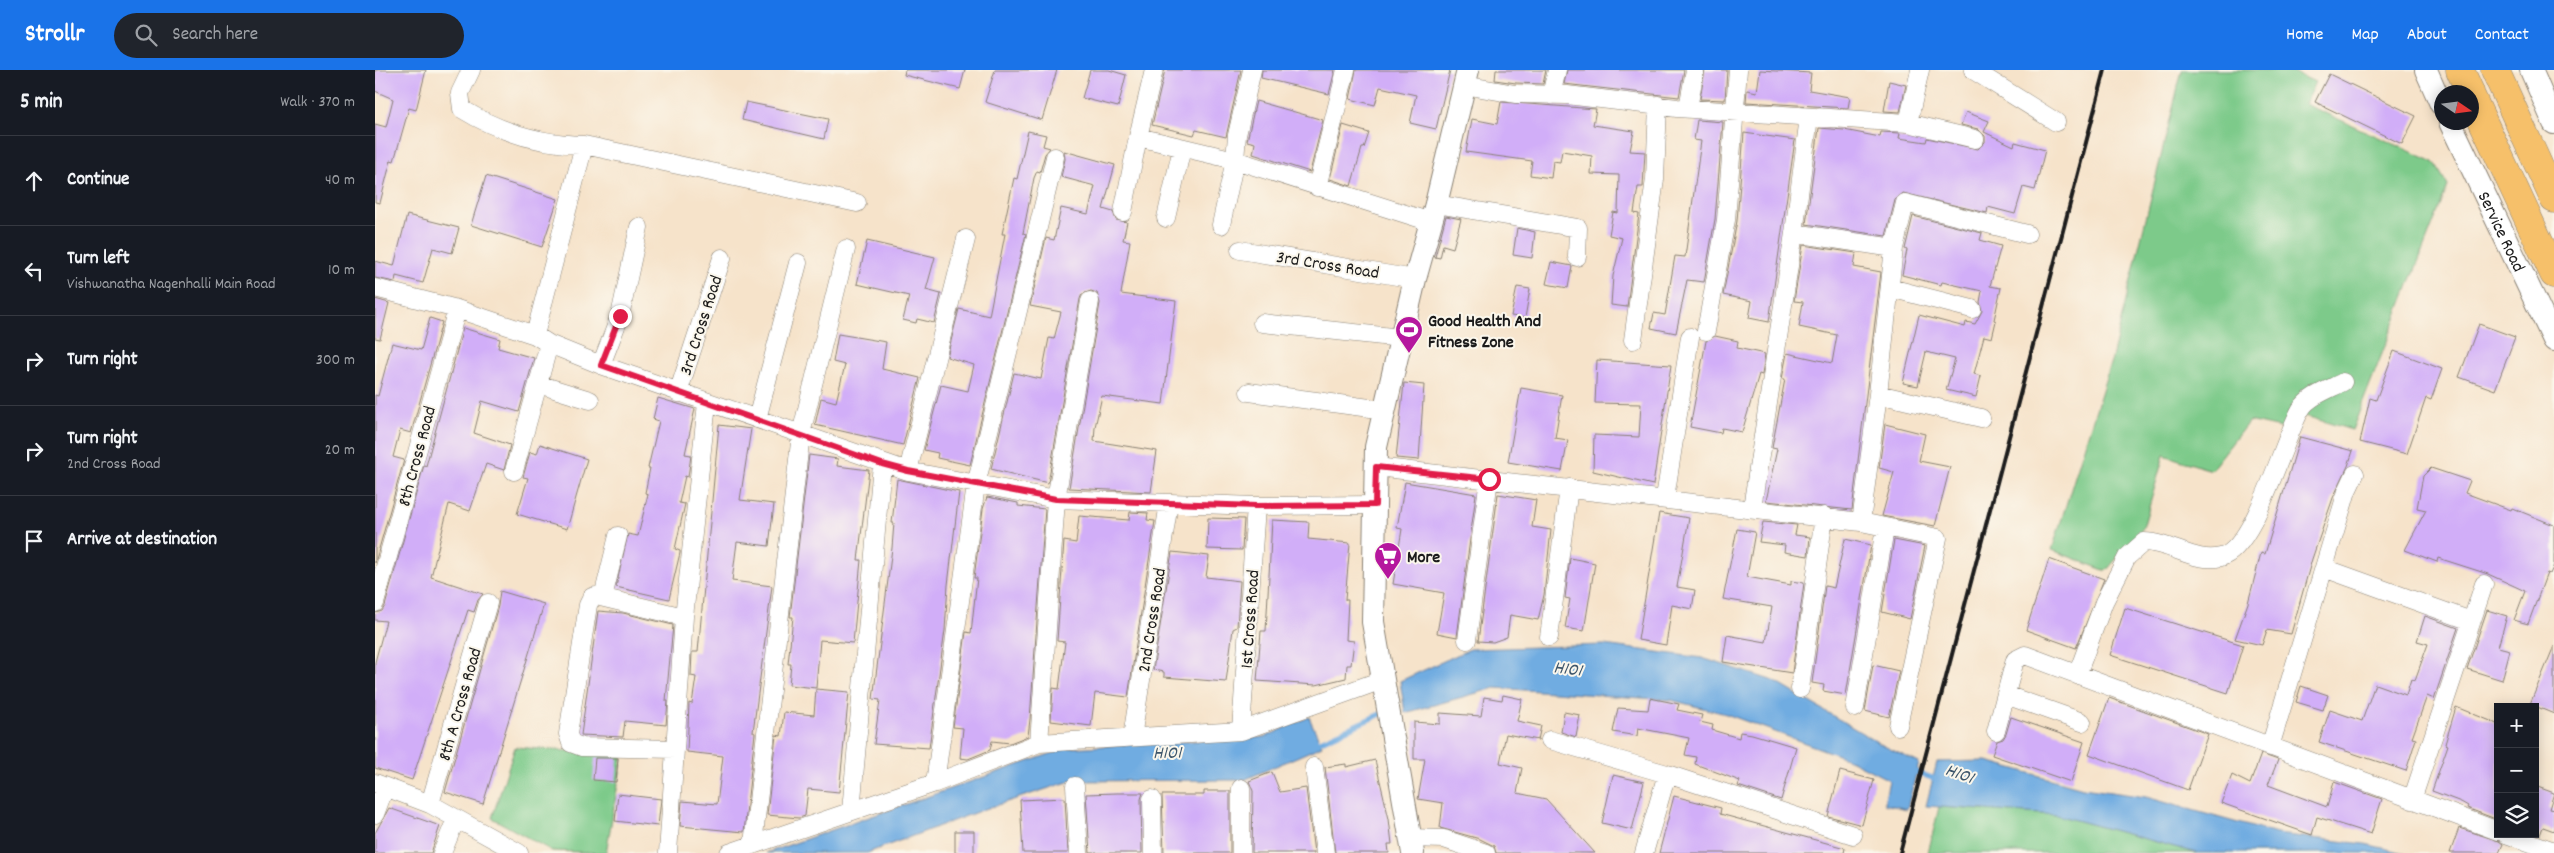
<!DOCTYPE html>
<meta charset="utf-8">
<style>
body{margin:0;font-family:Dekko,sans-serif;background:#20242c;color:#f1f3f6}
.controls{position:absolute;right:15px;bottom:15px;display:grid;overflow:hidden;border-radius:0px;box-shadow:0 2px 12px #0003}
.controls button{width:45px;height:45px;display:grid;place-items:center;padding:0;border:0;border-bottom:1px solid #363941;background:#171b24;color:#f1f3f6;font:25px sans-serif}
.compass{position:absolute;left:2059px;top:15px;width:45px;height:45px;border-radius:50%;background:#171b24;box-shadow:0 2px 12px #0003;rotate:103deg}
.stop{position:absolute;width:15px;height:15px;margin:-11px;border:4px solid #e11d48;border-radius:50%;background:#fff}
.stop.end{background:#e11d48;border-color:#fff;box-shadow:0 1px 5px #0008}
.list{margin:0;padding:0;list-style:none}
h2{display:flex;justify-content:space-between;align-items:center;height:65px;margin:0;padding:0 20px;font-size:21px}
h2 small{font-size:16px;font-weight:400;color:#9ea1a6}
.list li{display:grid;grid-template-columns:32px 1fr auto;gap:15px;align-items:center;box-sizing:border-box;height:90px;padding:0 20px;border-top:1px solid #363941}
.list b{display:block;font-size:19px;white-space:nowrap}
.list p{margin:0;font-size:16px;white-space:nowrap;color:#9ea1a6}
.list em{font-size:16px;font-style:normal;color:#9ea1a6}
.icon{flex:none;width:28px;height:28px;fill:none;stroke:currentColor;stroke-width:2;stroke-linecap:round;stroke-linejoin:round}
.map{position:relative;flex:none;width:2179px;height:783px;overflow:hidden}
header{display:flex;align-items:center;gap:30px;box-sizing:border-box;height:70px;padding:0 25px;background:#1a73e8;color:#fff}
header strong{font-size:24px}
nav{display:flex;gap:28px;margin-inline-start:auto;font-size:18px}
.search{width:350px;height:45px;background:#20242c;display:flex;align-items:center;gap:12px;box-sizing:border-box;padding:0 18px;border-radius:28px;color:#9ea1a6;font-size:19px}
main{display:flex}
aside{flex:1;background:#171b24}
.map>svg:first-child{display:block}
.green{fill:#7dca8a;stroke:#4c7353}
.water{fill:#70ace1;stroke:#46647e}
.lines{fill:none;stroke-linecap:round;stroke-linejoin:round}
.stream{stroke:#70ace1;stroke-width:5.5}
.building{fill:#d1aef8}
.minor-casing{stroke:#898073;stroke-width:19}
.tertiary-casing{stroke:#898073;stroke-width:24}
.trunk-casing{stroke:#898073;stroke-width:29}
.minor{stroke:#fff;stroke-width:18}
.tertiary{stroke:#fff;stroke-width:22}
.trunk{stroke:#f6c06b;stroke-width:28}
.rail{stroke:#1c1c1c;stroke-width:4}
.route{stroke:#e11d48;stroke-width:6}
.labels{text-anchor:middle;stroke-width:4;stroke-linejoin:round;paint-order:stroke}
.street-label{font-size:18px;fill:#1c1c1c;stroke:#fbf7ec}
.poi-label{font-size:18px;font-weight:bold;fill:#1c1c1c;stroke:#fbf7ec;text-anchor:start}
.water-label{font-size:19px;font-style:italic;fill:#3e566b;stroke:#fbf7ec}
</style>
<header>
<strong>Strollr</strong>
<div class="search"><svg class="icon" aria-label="search" viewBox="0 0 24 24"><circle cx="10" cy="10" r="6"/><path d="M15 15l6 6"/></svg>Search here</div>
<nav><a>Home</a><a>Map</a><a>About</a><a>Contact</a></nav>
</header>
<main>
<aside>
<h2>5 min<small>Walk · 370 m</small></h2>
<ul class="list">
<li><svg class="icon" aria-label="ahead" viewBox="0 0 24 24"><path d="M12 20V5M6 11l6-6 6 6"/></svg><div><b>Continue</b></div><em>40 m</em></li>
<li><svg class="icon" aria-label="left" viewBox="0 0 24 24"><path d="M17 20v-9H6M10 6l-5 5 5 5"/></svg><div><b>Turn left</b><p>Vishwanatha Nagenhalli Main Road</p></div><em>10 m</em></li>
<li><svg class="icon" aria-label="right" viewBox="0 0 24 24"><path d="M7 20v-9h11M14 6l5 5-5 5"/></svg><div><b>Turn right</b></div><em>300 m</em></li>
<li><svg class="icon" aria-label="right" viewBox="0 0 24 24"><path d="M7 20v-9h11M14 6l5 5-5 5"/></svg><div><b>Turn right</b><p>2nd Cross Road</p></div><em>20 m</em></li>
<li><svg class="icon" aria-label="arrive" viewBox="0 0 24 24"><path d="M6 21V4h12l-3 4 3 4H6"/></svg><div><b>Arrive at destination</b></div></li>
</ul>
</aside>
<div class="map">
<svg width="2179" height="783" viewBox="0 0 2179 783">
<rect width="100%" height="100%" fill="#fbf7ec"/>
<filter id="ink" filterUnits="userSpaceOnUse"><feTurbulence type="fractalNoise" baseFrequency=".02" numOctaves="2"/><feDisplacementMap in="SourceGraphic" scale="10" xChannelSelector="R" yChannelSelector="G"/><feConvolveMatrix kernelMatrix="1 2 1 2 8 2 1 2 1" color-interpolation-filters="sRGB"/></filter>
<filter id="wash" filterUnits="userSpaceOnUse"><feTurbulence type="fractalNoise" baseFrequency=".0096" numOctaves="4" result="noise"/><feDisplacementMap in="SourceGraphic" scale="20" xChannelSelector="R" yChannelSelector="G"/><feGaussianBlur stdDeviation="1.12" result="paint"/><feColorMatrix in="noise" values="0 0 0 0 0 0 0 0 0 0 0 0 0 0 0 0 0 1.4 0 .05"/><feComposite in="paint" operator="in"/></filter>
<g filter="url(#wash)">
<rect width="100%" height="100%" fill="#f6e3ca"/>
<path class="green" d="M1807 0H1913L1940 12 1930 34 2059 92 2073 116 1977 360 1914 341 1909 359 1874 351 1836 400 1789 385 1768 458 1731 501 1677 480 1737 288Z
M140 677 248 685 231 783 177 781 117 748Z
M1564 737 1682 745 1822 783H1553Z"/>
<path class="water" d="M1229 575 1327 588 1399 611 1509 676 1544 693 1532 739 1509 734 1514 710 1471 688 1351 644 1296 630 1120 618 1030 643 1025 611 1095 579Z
M934 647 947 676 869 710 696 711 610 739 492 783H391L692 678 890 667Z
M1612 691 1708 718 1771 727 1902 764 1990 774 2030 783H1822L1682 745 1551 736 1562 692Z"/>
<g class="lines">
<path class="stream" d="M939 674 1008 643
M1534 700 1563 710"/>
</g>
<g id="blocks">
<path class="building" d="M0 0H51L41 40 34 38 19 91 16 90 5 133 0 132V54L11 57 18 29 0 21Z
M530 0H590L585 19 529 5Z
M620 0H682L667 50 610 32Z
M715 0H734L751 5 743 37 707 28Z
M790 0H866L851 67 821 60 819 65 777 55Z
M887 0H960L954 24 886 8Z
M981 0H1075L1061 59 1035 53 1041 25 1005 17 1000 35 975 29Z
M1121 0H1171L1168 14 1141 13 1120 10Z
M1192 0H1309L1304 27 1189 14Z
M1330 0H1352L1350 30 1325 29Z
M1385 0 1436 3 1434 20 1475 27 1473 38 1371 32 1372 20 1382 22Z
M1954 4 2041 46 2027 74 1940 32Z
M1514 11 1531 15 1525 42 1509 41Z
M881 31 948 50 935 102 878 84 880 73 872 71Z
M371 32 453 49 449 69 367 50Z
M1126 32 1221 39 1218 55 1259 61 1255 81 1270 82 1268 117H1263L1259 143 1264 144 1252 237 1236 235 1238 206 1247 168 1234 165 1238 142 1243 143 1244 105 1216 104 1217 86 1187 81 1185 92 1178 91 1176 108 1155 105 1157 91 1091 82 1097 49 1122 54Z
M1591 42 1614 51 1609 62 1639 76 1640 72 1670 80 1660 120 1648 117 1640 144 1613 137 1612 143 1528 123 1520 130 1511 166 1431 154 1444 58 1469 60 1505 67 1506 62 1525 63 1524 68 1551 72 1552 68 1603 79 1610 72V66L1603 59 1586 55Z
M1322 50 1348 52 1340 149 1329 212 1312 210 1301 263 1276 258 1279 243 1290 245 1300 186 1310 187 1326 71 1319 70Z
M968 55 994 63 989 78H987L976 116 955 109Z
M653 61 671 65 668 76 675 78 670 84 665 102 662 101 659 108 648 163 651 164 595 395 562 388 563 383 549 380 566 315 593 321 599 295 572 287 584 239 614 246 630 164H627L639 108 642 109Z
M1369 63 1420 70 1394 252 1374 248 1377 231 1348 225 1362 151Z
M689 81 740 95 728 139 738 142 741 150 752 152 748 170 755 171 746 224 801 231 788 334 727 326 720 357 719 371 782 381 776 422 694 418 725 233 722 223 716 221 707 224 705 229 673 413 616 399 639 303 666 309 674 268 679 269 686 242 655 236 671 168 679 170 686 138 713 144 720 116 686 107 690 89Z
M111 106 183 129 167 177 96 155Z
M32 145 84 158 77 183 58 178 48 213 21 206 20 212 0 208V191L19 196Z
M1071 146 1086 149 1078 178 1068 175 1065 188 1060 187Z
M1538 146 1607 163 1605 170 1626 176 1615 216 1626 218 1619 250 1621 251 1617 268 1609 266 1599 304 1606 306 1601 327 1571 320 1580 289 1551 282 1543 316 1528 313 1544 245 1590 257 1591 252 1600 254 1607 241 1605 232 1607 221 1567 212 1566 215 1527 205 1532 180 1530 179Z
M1142 158 1160 162 1157 188 1138 185Z
M492 171 560 187 551 220 566 224 559 253 542 249 541 253 528 250 534 226 482 214Z
M1428 175 1481 183 1479 197 1506 202 1477 440 1391 431 1402 379 1397 378 1410 309H1407L1412 283 1457 293 1462 265 1424 257 1428 232 1419 231Z
M1176 192 1197 196 1193 218 1171 214Z
M1142 217 1155 219 1150 248 1136 246Z
M0 229 14 233 5 269 0 268Z
M55 248 67 252 36 363 25 360 18 387 29 390 0 493V325L3 326 17 273 46 280Z
M2104 254 2140 267 2120 320 2084 307Z
M88 258 125 269 123 278 159 288 144 342 107 331 99 363 135 375 129 400 111 394 95 441 74 434 69 454 56 507 108 524 103 530 99 542 93 540 37 710 0 698V592L11 551 0 550V543L7 541 10 536 49 395 51 396Z
M463 264 511 272 507 299 545 308 528 375 440 355 446 328 461 332 470 295 458 292Z
M1340 266 1363 271 1362 278 1390 284 1387 305 1384 304 1367 362 1347 358 1346 363 1315 357 1331 271Z
M2019 281 2067 299 2056 330 2051 328 2032 384 1985 372 1995 328 2001 330Z
M1222 290 1296 295 1278 415 1218 401 1219 365 1264 367 1266 334 1220 333Z
M1029 313 1049 315 1044 390 1021 388Z
M1146 318 1187 325 1180 368 1193 370 1187 401 1133 392Z
M283 328 320 339 310 384 316 385 313 407 310 406 304 433 310 434 300 479 305 481V483L294 529 241 517 253 464 263 466 273 424 270 423 275 398H273L284 351 278 349Z
M1510 354 1550 364 1544 391 1575 397 1560 456 1507 446 1519 402 1504 398Z
M344 355 376 359 365 430 399 434 394 476 362 472 357 511 397 516 378 662 380 663 369 762 305 756 307 731 342 734 348 686 312 682 314 633 317 634 321 607 316 606 317 582H323Z
M1925 367 1978 381 1973 396 1958 428 1937 489 1916 564 1892 560 1887 575 1860 569 1873 533 1886 483 1890 484Z
M165 374 212 389 192 459 142 444 153 408 148 407 155 382 162 384Z
M434 385 463 389 462 396 494 400 483 490H486L478 573 445 570 441 618 414 615 416 594H413L418 547H415Z
M2056 398 2095 411 2090 423 2136 440 2137 438 2179 455V495L2175 504 2172 503 2153 554 2139 550 2150 521 2113 504 2063 488 2062 492 2030 480 2051 440 2042 438 2048 406Z
M522 409 584 422 573 515 570 560 554 678 499 674 505 630 498 629 517 478 519 453H517Z
M1030 412 1101 424 1082 567 1062 563 1069 523 1018 514 1027 459 1022 458Z
M1123 424 1161 430 1157 457 1176 460 1169 525 1163 550 1135 545 1132 567 1118 572 1103 571Z
M612 427 643 433V436L670 439 655 649 653 666 635 673 617 671 615 680 593 689 585 688 588 658 578 657 591 562 596 563 602 508H599L608 439Z
M755 442 773 443 772 450 780 451 753 627 720 623 716 656 676 651 678 618 684 619 690 572 682 571 689 471 701 473 704 446 754 450Z
M1284 443 1314 448 1302 517 1320 520 1317 539 1297 535 1291 575 1263 570Z
M833 448 869 449 867 480 832 479Z
M897 450 934 452 933 469 975 473 970 530H973L971 570 979 571 976 595H972L971 608 941 615 882 611 886 561H891Z
M1388 452 1422 455 1420 465 1435 467 1433 486 1409 482 1410 475 1384 472Z
M1362 459 1380 462 1372 507 1416 515V511L1429 513 1417 603 1348 592 1352 565 1391 572 1397 537 1348 529Z
M1470 469 1496 475 1471 625 1448 621 1449 615 1437 613 1450 516 1459 518Z
M1519 470 1550 476 1535 549 1507 542Z
M797 482 834 486 831 507 865 511 862 557 858 559 851 612 789 607V602L778 600Z
M1195 488 1220 493 1209 561 1190 558 1195 529 1190 528Z
M1674 489 1729 509 1701 578 1651 560Z
M125 521 169 534 108 734 70 722 123 536Z
M1750 538 1868 575 1853 623 1735 585Z
M2112 540 2132 546 2123 577 2135 580 2127 610 2092 599Z
M223 541 248 543 298 555 291 631H293L291 655 250 651 248 667 206 665Z
M2050 546 2083 558 2059 629 2052 626 2037 668 2041 669 2031 701 1944 672 1955 640 1987 651 2000 614 2031 625 2036 609 2040 610 2053 574 2042 571Z
M2179 576V644L2155 634Z
M1498 595 1524 601 1514 647 1490 641Z
M1926 616 1953 625 1948 640 1921 632Z
M441 619 474 622 464 722 433 719 430 746 424 748 392 745 401 665 406 666 409 642 439 645Z
M1128 625 1147 629 1142 651 1166 656 1163 670 1131 664 1125 693 1147 698 1142 723 1171 729 1220 783H1121L1119 776 1105 769 1065 758 1068 733 1043 729 1050 689H1039V652L1065 654V643L1106 646 1109 627 1127 630Z
M1275 628 1304 634 1302 640 1327 645 1325 652 1338 655 1337 660 1364 668 1365 662 1377 664 1421 677 1406 730 1363 716 1365 711 1320 694 1321 687 1310 685 1314 668 1263 658 1262 666 1238 662 1243 638 1273 640Z
M1734 628 1833 664 1813 720 1714 684Z
M2081 637 2123 654V750L2092 738 2093 736 2086 732 2057 721 2073 675 2070 674Z
M1189 642 1205 645 1201 667 1186 662Z
M1636 647 1709 672 1696 712 1617 685 1622 671 1628 669 1631 664Z
M1886 684 1903 690 1893 715 1952 737 1959 712 2007 729 1996 764 1942 747 1937 765 1846 733 1857 705 1875 714Z
M220 688H243L241 712 218 710Z
M1000 690 1014 749 1017 774H1013L1014 783H960L950 697 971 694V697Z
M1465 701 1499 710 1487 755 1453 746Z
M897 702 905 722 931 718 939 783H877L878 721 874 711Z
M1238 705 1269 712 1257 760 1227 753Z
M2160 716 2179 723 2174 739 2179 740V761L2168 757 2165 765 2160 763Z
M829 721H855V783H789L787 725H829Z
M742 723H768L766 729 767 783H715L711 724Z
M243 724 286 729 283 756 240 751Z
M1299 726 1346 738 1345 744 1470 778 1469 783H1284Z
M690 728 693 783H648L645 730Z
M14 738 65 756 56 783H0V763Z
M2084 758 2124 771 2128 774 2124 783H2075Z
M580 761H599V783H580Z"/>
</g>
</g>
<g filter="url(#ink)">
<use href="#blocks" fill-opacity="0" stroke="#898073" stroke-width="1"/>
<g class="lines">
<defs>
<path id="minor" d="M96 0 85 23 87 39C124 62 166 74 209 75L160 265
M877 0 862 65 860 90 1056 152
M1598 0 1681 52
M1089 15 1140 24 1192 25 1302 38 1533 53 1600 69
M1176 25 1182 0
M1313 38 1320 0
M1434 47 1419 163 1519 178
M1533 53 1545 0
M763 67 779 0
M209 75 482 133
M942 117 971 0
M1061 134 1203 158 1202 187
M748 142 763 67 860 90 846 155
M791 148 807 78
M865 180 1040 209
M0 218 82 239 160 265 174 274 226 295 533 401 681 429 881 436 1000 435
M1515 218 1597 239
M887 253 1026 268
M1331 261 1351 150 1363 0
M1258 270 1280 109 1283 35
M226 295 245 246 264 157
M163 314 215 330
M874 322 1010 340
M303 323 347 188
M1503 324 1606 348
M382 349 423 193
M1001 397 1486 452 1503 324 1519 178 1530 133 1652 164
M139 401 174 274
M533 401 591 169
M1290 428 1315 267
M1377 438 1419 163
M1486 452 1563 468 1523 656
M1949 498 2096 551
M228 527 243 466
M0 533 82 239
M1174 567 1194 418
M1092 570 1114 409
M1702 605 1729 532 1752 487 1769 472C1795 472 1821 494 1846 487 1880 479 1908 369 1926 339 1934 326 1955 319 1968 312
M1425 619 1449 446
M1631 625 1707 652
M1480 638 1510 458
M866 661 881 436
M1621 661 1640 590 1650 585 2123 761
M757 667 794 433
M1175 670 1292 704 1478 765
M664 673 681 429 715 231
M1895 677 1972 421 1980 404
M300 679 207 677 196 673 193 664 213 535 217 527 221 526 309 547
M939 697 950 783
M0 713 55 734 144 783
M560 713 601 415 680 87
M700 716 704 783
M777 729 778 783
M2037 730 2109 514
M55 734 113 533
M476 741 507 394
M0 744 10 717
M2131 764 2179 781
M1035 768 1069 769 1111 783
M378 774 426 364 471 179
M67 783 81 749
M293 783 309 547 332 333
M354 783 560 713 664 673 866 661 1007 610
M866 783V718
M1269 783 1292 704"/>
<g id="tertiary">
<path d="M2051 0 2066 34"/>
<path d="M2156 0 2179 53"/>
<path id="s1" d="M2075 52 2179 270"/>
<path d="M1038 783 998 552 1001 377 1040 209 1061 134 1093 0"/>
</g>
<path id="trunk" d="M2085 0 2095 22
M2120 0 2179 129
M2096 26 2179 204"/>
</defs>
<use href="#minor" class="minor-casing"/>
<use href="#tertiary" class="tertiary-casing"/>
<use href="#trunk" class="trunk-casing"/>
<use href="#minor" class="minor"/>
<use href="#tertiary" class="tertiary"/>
<use href="#trunk" class="trunk"/>
<path class="rail" d="M1525 783 1730 0"/>
</g>
</g>
<g class="lines" filter="url(#ink)">
<path class="route" d="M245 246 226 295 507 394 533 401 681 429 881 436 1000 435 1001 397 1114 409"/>
</g>
<defs>
<symbol id="stadium-pin" viewBox="-11 -11 22 30"><path d="M0 17L-7.5 6A9.5 9.5 0 1 1 7.5 6Z" fill="#b5179e" stroke="#fbf7ec"/><path d="M0-5a6.5 5 0 1 0 0 10a6.5 5 0 1 0 0-10ZM-3.5-1.8h7v3.6h-7Z" fill="#fff"/></symbol>
<symbol id="supermarket-pin" viewBox="-11 -11 22 30"><path d="M0 17L-7.5 6A9.5 9.5 0 1 1 7.5 6Z" fill="#b5179e" stroke="#fbf7ec"/><path d="M-6-5.5h2.5l.6 2H6L4.5 2H-2.5L-4.4-4H-6ZM-1.5 3.2a1.3 1.3 0 1 0 .1 0ZM3 3.2a1.3 1.3 0 1 0 .1 0Z" fill="#fff"/></symbol>
</defs>
<g fill-rule="evenodd">
<use href="#stadium-pin" x="1018" y="244" width="32" height="43"/>
<use href="#supermarket-pin" x="997" y="470" width="32" height="43"/>
</g>
<g class="labels">
<g class="street-label">
<text dy="6" stroke="none"><textPath href="#s1" startOffset="121">Service Road</textPath></text>
<text transform="translate(953 194) rotate(9)" y="6">3rd Cross Road</text>
<text transform="translate(325 255) rotate(-72)" y="6">3rd Cross Road</text>
<text transform="translate(41 386) rotate(-75)" y="6">8th Cross Road</text>
<text transform="translate(874 549) rotate(-86)" y="6">1st Cross Road</text>
<text transform="translate(776 550) rotate(-81)" y="6">2nd Cross Road</text>
<text transform="translate(84 634) rotate(-74)" y="6">8th A Cross Road</text>
</g>
<g class="poi-label">
<text x="1053" y="256">Good Health And<tspan x="1053" dy="21">Fitness Zone</tspan></text>
<text x="1032" y="492">More</text>
</g>
<g class="water-label">
<text transform="translate(1193 597) rotate(7)" y="7">H101</text>
<text transform="translate(792 681) rotate(-1)" y="7">H101</text>
<text transform="translate(1585 702) rotate(19)" y="7">H101</text>
</g>
</g>
</svg>
<div class="controls">
<button>+</button>
<button>−</button>
<button><svg class="icon" aria-label="layers" viewBox="0 0 24 24"><path d="M12 4l9 5-9 5-9-5zM3 14l9 5 9-5"/></svg></button>
</div>
<svg class="compass" viewBox="-18 -18 36 36"><path d="M0-13l5 13h-10z" fill="#e53935"/><path d="M0 13l5-13h-10z" fill="#9ea1a6"/></svg>
<div class="stop" style="left:1114px;top:409px"></div>
<div class="stop end" style="left:245px;top:246px"></div>
</div>
</main>
